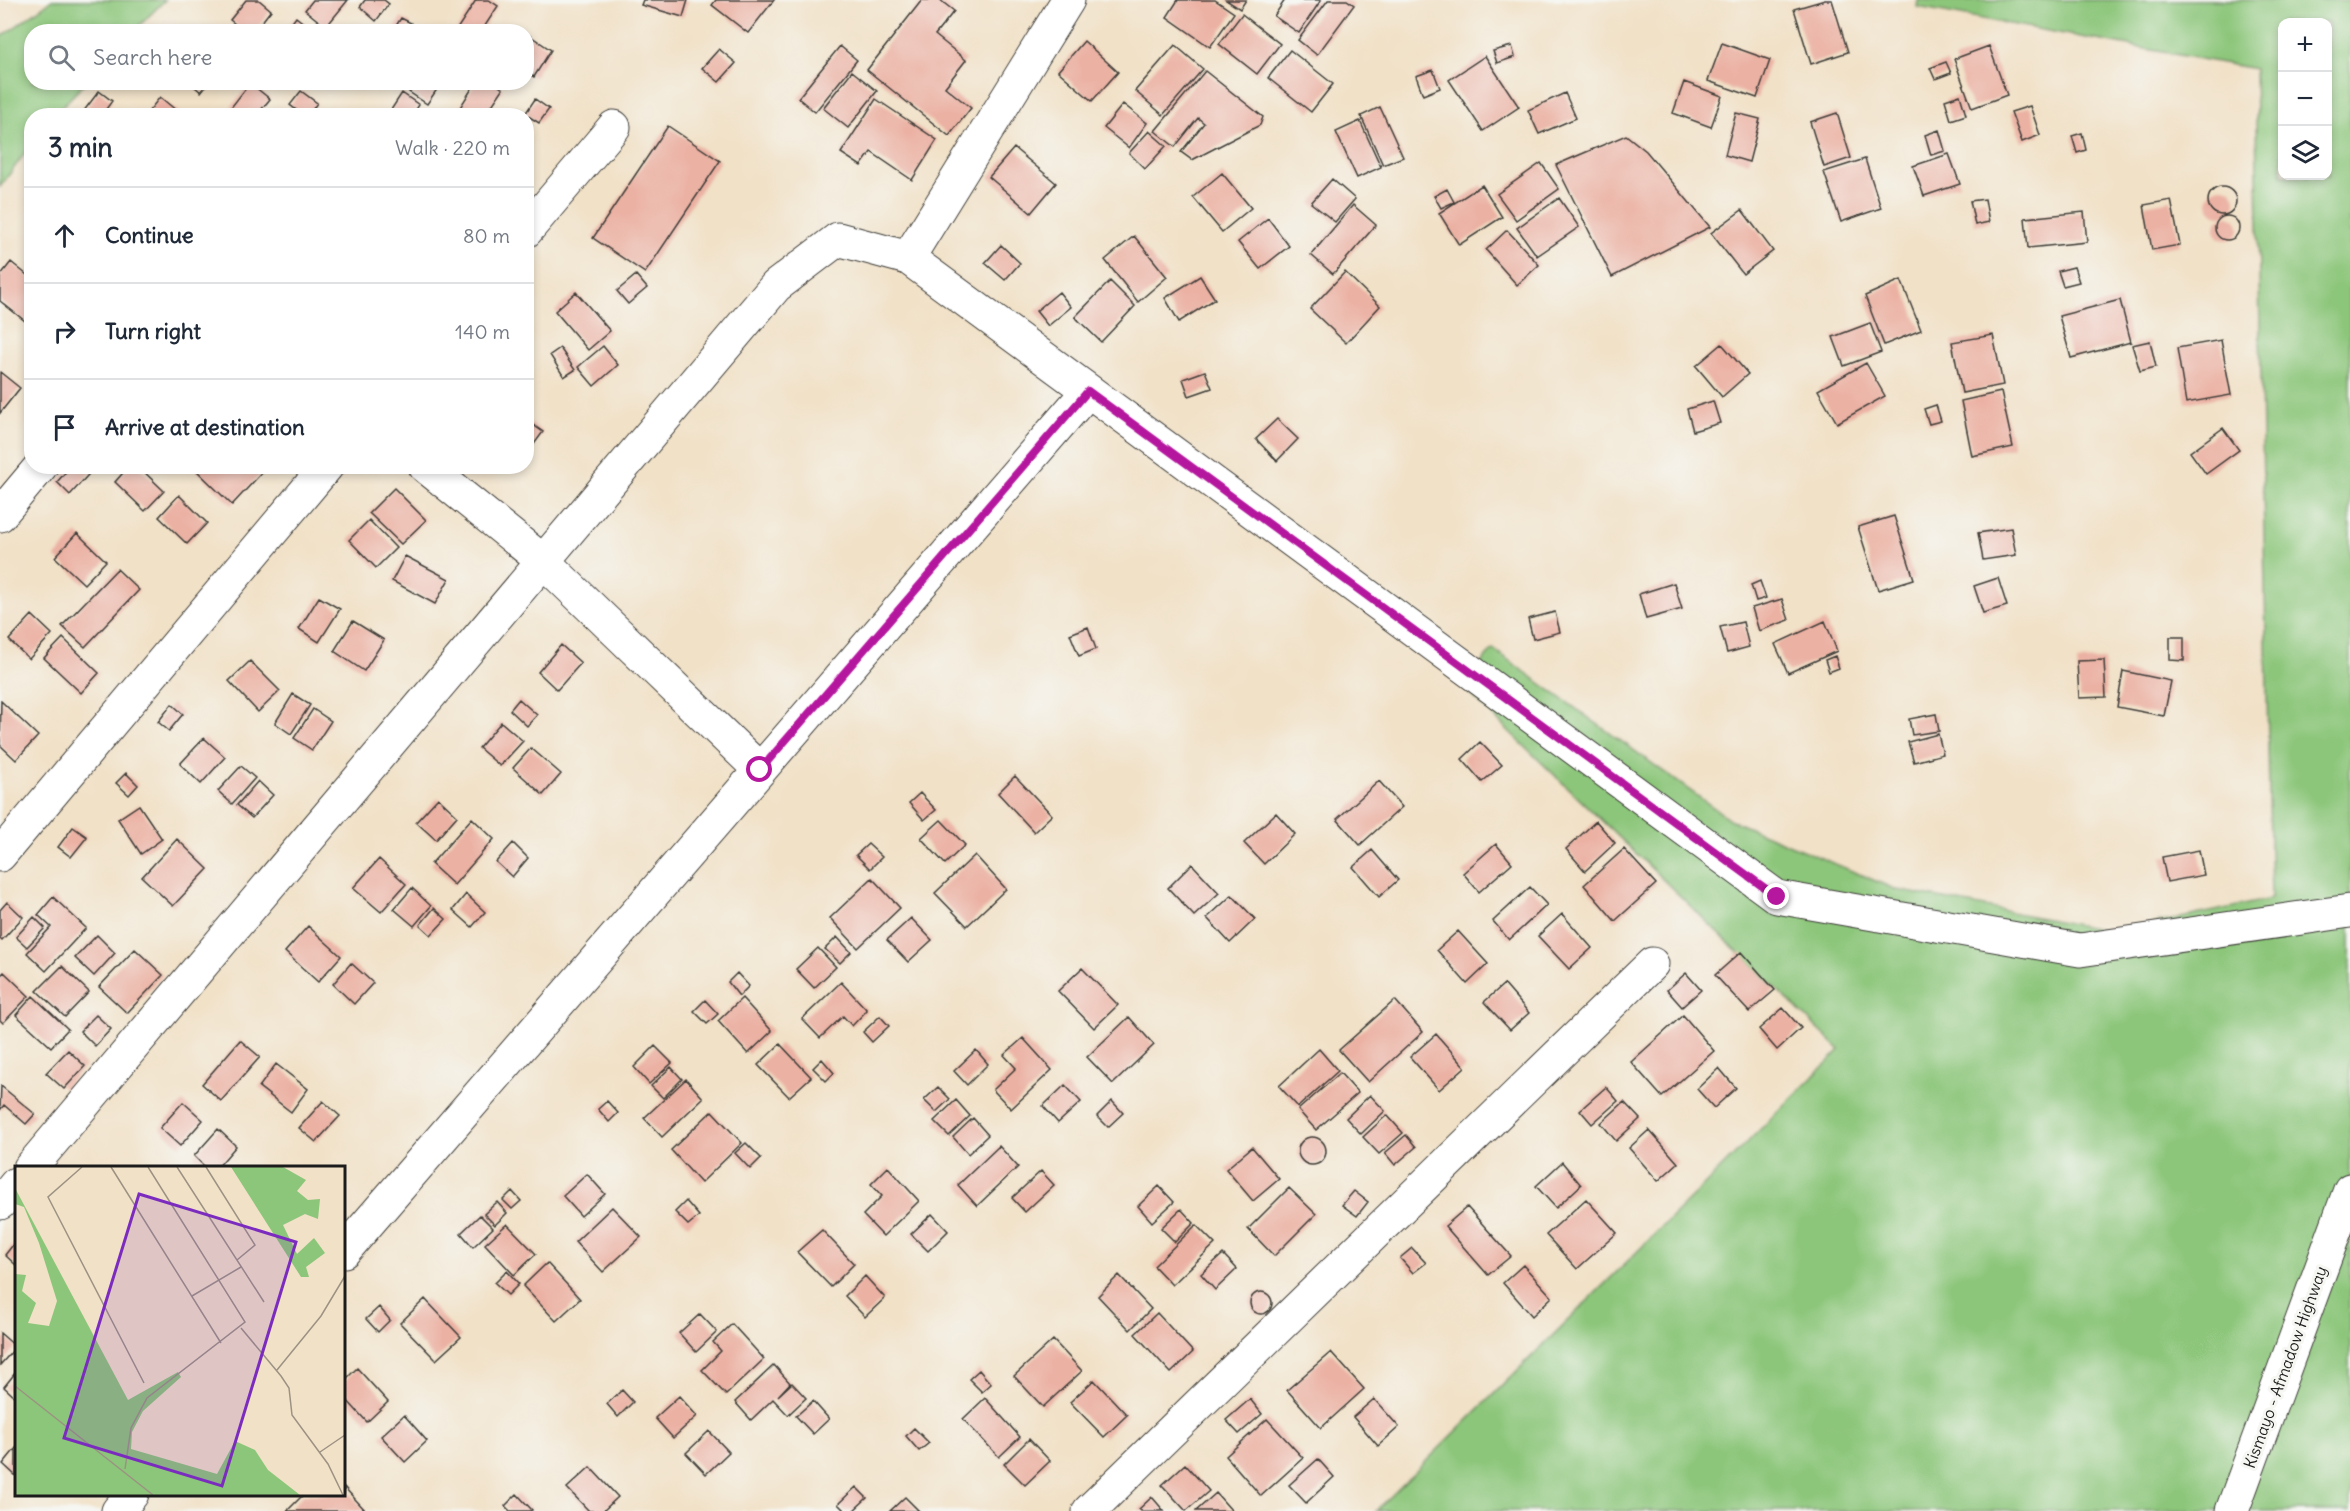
<!DOCTYPE html>
<meta charset="utf-8">
<style>
body{margin:0;font-family:Delius,sans-serif;background:#f2f2f3;color:#1f2937}
.controls{position:absolute;right:18px;top:18px;display:grid;overflow:hidden;border-radius:12px;box-shadow:0 3px 9px #0003}
.controls button{width:54px;height:54px;display:grid;place-items:center;padding:0;border:0;border-bottom:2px solid #e0e1e3;background:#fff;color:#1f2937;font:30px sans-serif}
.stop{position:absolute;width:18px;height:18px;margin:-14px;border:4px solid #b5179e;border-radius:50%;background:#fff}
.stop.end{background:#b5179e;border-color:#fff;box-shadow:0 2px 6px #0008}
.list{margin:0;padding:0;list-style:none}
h2{display:flex;justify-content:space-between;align-items:center;height:78px;margin:0;padding:0 24px;font-size:26px}
h2 small{font-size:20px;font-weight:400;color:#747a83}
.list li{display:grid;grid-template-columns:39px 1fr auto;gap:18px;align-items:center;box-sizing:border-box;height:96px;padding:0 24px;border-top:2px solid #e0e1e3}
.list b{display:block;font-size:22px;white-space:nowrap}
.list em{font-size:20px;font-style:normal;color:#747a83}
.icon{flex:none;width:33px;height:33px;fill:none;stroke:currentColor;stroke-width:2;stroke-linecap:round;stroke-linejoin:round}
.map{position:relative;flex:none;width:2350px;height:1511px;overflow:hidden}
.search{position:absolute;background:#fff;box-shadow:0 3px 9px #0003;left:24px;top:24px;width:510px;height:66px;display:flex;align-items:center;gap:15px;box-sizing:border-box;padding:0 21px;border-radius:24px;color:#747a83;font-size:22px}
.panel{position:absolute;background:#fff;box-shadow:0 3px 9px #0003;left:24px;top:108px;width:510px;height:366px;border-radius:24px}
.map>svg:first-child{display:block}
.green{fill:#8cc67a;stroke:#54714b;stroke-width:1.5;fill-rule:evenodd}
.building{fill:#ebb1a3}
.lines{fill:none;stroke-linecap:round;stroke-linejoin:round}
.street-casing{stroke:#3c3a36;stroke-width:35}
.secondary-casing{stroke:#3c3a36;stroke-width:35}
.primary-casing{stroke:#3c3a36;stroke-width:35}
.street{stroke:#fff;stroke-width:33}
.secondary{stroke:#fff;stroke-width:33}
.primary{stroke:#fff;stroke-width:33}
.route{stroke:#b5179e;stroke-width:8}
.labels{text-anchor:middle;stroke-width:6;stroke-linejoin:round;paint-order:stroke}
.street-label{font-size:16px;fill:#1c1c1c;stroke:#f6f6f2}
.inset-road{fill:none;stroke:#9c9283;stroke-width:1.5}
.view{fill:#7b2cbf;fill-opacity:0.15;stroke:#7b2cbf;stroke-width:3}
.inset-edge{fill:none;stroke:#1c1c1c;stroke-width:3}
</style>
<div class="map">
<svg width="2350" height="1511" viewBox="0 0 2350 1511">
<rect width="100%" height="100%" fill="#f6f6f2"/>
<filter id="ink" filterUnits="userSpaceOnUse"><feTurbulence type="fractalNoise" baseFrequency=".0167" numOctaves="2"/><feDisplacementMap in="SourceGraphic" scale="12" xChannelSelector="R" yChannelSelector="G"/><feConvolveMatrix kernelMatrix="1 2 1 2 8 2 1 2 1" color-interpolation-filters="sRGB"/></filter>
<filter id="wash" filterUnits="userSpaceOnUse"><feTurbulence type="fractalNoise" baseFrequency=".008" numOctaves="4" result="noise"/><feDisplacementMap in="SourceGraphic" scale="24" xChannelSelector="R" yChannelSelector="G"/><feGaussianBlur stdDeviation="1.35" result="paint"/><feColorMatrix in="noise" values="0 0 0 0 0 0 0 0 0 0 0 0 0 0 0 0 0 1.4 0 .05"/><feComposite in="paint" operator="in"/></filter>
<g filter="url(#wash)">
<rect width="100%" height="100%" fill="#f1e1c7"/>
<path class="green" d="M52 0H165L134 31 32 32V82L85 83 54 115 32 116 31 145 0 187V38Z
M1918 0H2350V1511H1376L1840 1050 1462 686 1493 649 1731 820 1897 890 2115 932 2271 899 2255 69 1917 7ZM2282 22H2328V176H2282Z"/>
<g id="blocks">
<path class="building" d="M246 0H259L271 10 254 32H245L230 20Z
M313 0H348L326 27 305 10Z
M365 0H384L389 4 376 21 360 7Z
M476 0H489L498 6 481 32H461L457 29Z
M643 0H688L683 17 641 5Z
M716 0H774L748 33 712 5Z
M922 0H940L954 11 935 35 966 60 945 87 971 108 949 136 867 70Z
M1178 0H1215L1234 13 1210 47 1167 17Z
M1226 0H1246L1240 9Z
M1285 0H1321L1299 33 1274 16Z
M1328 0H1347L1354 5 1317 55 1298 40Z
M1825 0H1832L1848 52 1811 64 1794 9Z
M1242 14 1280 44 1257 74 1219 44Z
M296 17 315 32H285Z
M401 18 411 23 405 32H392Z
M526 33 551 50 534 77 526 72Z
M1084 41 1118 72 1092 101 1058 71Z
M1722 43 1770 60 1757 98 1708 81Z
M1175 45 1203 69 1163 115 1135 91Z
M840 46 857 60 815 112 798 98Z
M1512 46 1515 57 1497 63 1493 51Z
M1989 46 2007 95 1972 108 1954 59Z
M719 49 736 63 719 82 702 68Z
M1290 50 1333 84 1311 112 1268 78Z
M1485 56 1519 107 1483 131 1449 80Z
M1946 62 1951 73 1935 79 1930 68Z
M1433 70 1440 88 1423 95 1416 76Z
M852 71 877 91 848 128 823 108Z
M1205 71 1263 117 1260 125 1192 160 1181 152 1204 123 1198 118 1175 147 1155 131Z
M189 82H209L201 92Z
M415 82H442L427 104 409 92Z
M476 82H493L503 89 485 116H468L459 109Z
M1684 82 1722 96 1711 127 1673 113Z
M250 83 270 99 256 116H237L229 110Z
M99 91 112 101 101 116H80Z
M301 91 317 103 308 116H304L290 105Z
M402 93 419 105 412 116H387Z
M1565 93 1576 118 1539 134 1528 110Z
M1960 95 1966 115 1951 120 1945 100Z
M160 97 183 116H145Z
M535 99 549 109 539 123 525 114Z
M876 99 937 140 912 180 871 152 861 166 841 153Z
M1123 104 1147 123 1129 148 1104 128Z
M2030 106 2040 135 2022 142 2011 112Z
M1380 107 1403 157 1383 165 1361 116Z
M1736 113 1760 119 1749 162 1725 155Z
M1837 113 1851 158 1824 167 1810 122Z
M1360 121 1381 167 1357 178 1336 132Z
M668 126 720 161 645 273 593 238Z
M1939 130 1945 151 1931 155 1925 135Z
M1149 131 1166 146 1145 169 1129 153Z
M2082 133 2086 150 2077 153 2072 136Z
M1626 135 1646 151 1710 227 1612 277 1556 165Z
M1014 148 1056 183 1031 213 989 177Z
M1949 154 1960 184 1924 196 1913 166Z
M1865 159 1881 208 1841 222 1824 172Z
M1541 163 1559 189 1516 220 1497 194Z
M1222 173 1251 208 1222 232 1193 197Z
M1332 179 1355 199 1335 222 1311 203Z
M1482 185 1502 217 1459 245 1439 213Z
M2208 201a14 14 0 1 1 28 0a14 14 0 1 1-28 0Z
M1447 189 1454 202 1441 208 1434 196Z
M1559 198 1579 227 1537 256 1517 228Z
M1985 199 1989 222 1975 225 1970 201Z
M2171 200 2180 245 2152 250 2144 205Z
M1353 205 1376 225 1333 274 1311 255Z
M1742 210 1773 251 1743 274 1711 233Z
M2084 212 2087 242 2028 248 2025 218Z
M2215 228a12 12 0 1 1 24 0a12 12 0 1 1-24 0Z
M1268 218 1289 246 1260 269 1238 242Z
M1507 230 1539 265 1517 285 1486 250Z
M1134 236 1167 277 1138 302 1105 260Z
M1001 245 1020 263 1005 280 985 263Z
M11 262 32 279V314L25 321 0 301V276Z
M2074 267 2079 282 2063 286 2058 271Z
M1345 272 1380 306 1346 343 1310 309Z
M636 275 647 288 628 304 617 291Z
M1200 276 1215 299 1179 322 1165 298Z
M1901 280 1921 330 1884 345 1865 296Z
M1110 281 1135 306 1101 342 1075 317Z
M576 292 610 331 588 350 555 311Z
M1059 292 1071 307 1048 326 1036 311Z
M2120 300 2131 342 2071 358 2059 316Z
M1870 323 1881 352 1844 366 1833 337Z
M1993 335 2003 385 1962 393 1952 342Z
M2221 340 2231 395 2186 403 2177 348Z
M2150 341 2156 367 2140 371 2132 345Z
M1722 344 1748 374 1722 397 1696 366Z
M603 346 618 365 594 386 578 367Z
M560 348 575 370 564 377 550 355Z
M1866 363 1885 396 1837 423 1818 390Z
M1205 371 1212 388 1189 396 1183 379Z
M0 372 20 388 0 413Z
M2001 392 2013 447 1972 456 1961 401Z
M1713 401 1720 423 1693 431 1687 409Z
M1936 405 1941 421 1929 424 1924 409Z
M1277 419 1298 439 1277 461 1256 439Z
M526 420 543 432 526 455Z
M2223 428 2239 450 2206 474 2190 452Z
M71 466H96L70 495 57 482Z
M129 466H138L164 491 145 511 115 482Z
M192 466H268L232 505Z
M394 488 426 520 401 544 369 513Z
M179 495 207 523 187 544 159 517Z
M1894 516 1914 579 1878 590 1858 527Z
M369 520 396 548 376 568 349 540Z
M2011 528 2016 555 1983 560 1978 533Z
M77 533 106 561 84 584 55 557Z
M405 556 449 579 435 604 392 581Z
M117 569 139 590 85 647 62 626Z
M1998 578 2007 606 1983 613 1974 586Z
M1760 581 1766 598 1756 601 1751 585Z
M1674 583 1682 609 1646 619 1639 594Z
M319 597 340 609 319 642 299 629Z
M1782 599 1789 620 1759 631 1752 608Z
M1555 612 1560 632 1533 639 1528 619Z
M32 615 52 634 29 659 9 640Z
M353 621 384 640 364 671 334 651Z
M1825 621 1837 651 1788 673 1775 644Z
M1743 622 1749 647 1727 653 1720 627Z
M1088 627 1096 649 1079 656 1070 634Z
M2170 637H2184V661L2170 660Z
M63 638 99 673 81 693 44 658Z
M561 645 581 663 557 690 538 672Z
M1835 656 1839 668 1829 672 1825 660Z
M2104 660 2106 697 2079 698 2077 661Z
M250 661 280 691 258 712 229 681Z
M2123 671 2171 681 2164 716 2117 707Z
M293 694 310 705 291 734 275 723Z
M519 699 537 715 527 726 510 710Z
M1 701 38 736 16 760 0 745Z
M172 704 183 714 169 731 158 722Z
M313 709 331 721 312 750 294 738Z
M1936 714 1939 731 1912 735 1909 719Z
M501 722 523 741 500 766 479 748Z
M1938 734 1943 754 1914 762 1908 742Z
M204 738 225 757 201 784 180 764Z
M1480 742 1502 765 1482 782 1462 759Z
M531 748 561 774 543 795 513 768Z
M241 766 255 778 232 804 218 791Z
M126 773 138 785 129 795 116 783Z
M1015 776 1052 815 1034 832 998 793Z
M258 781 273 795 252 818 237 805Z
M1379 781 1402 807 1360 845 1337 819Z
M920 793 936 810 924 820 909 803Z
M438 798 457 816 436 840 416 822Z
M139 805 162 839 141 854 118 819Z
M1276 813 1295 834 1264 864 1244 843Z
M472 818 494 839 454 885 431 864Z
M941 820 965 845 945 864 921 838Z
M1596 821 1615 843 1585 871 1566 849Z
M73 827 87 837 71 857 58 847Z
M177 839 208 869 173 906 142 877Z
M513 843 528 858 512 877 496 862Z
M868 844 882 857 870 869 856 855Z
M1496 844 1512 863 1479 892 1463 873Z
M1624 849 1656 884 1615 921 1584 885Z
M1372 850 1398 880 1379 897 1353 867Z
M2199 850 2204 875 2167 882 2162 857Z
M975 855 1006 889 967 926 935 893Z
M379 859 406 884 381 912 353 888Z
M1192 864 1219 893 1194 916 1168 888Z
M872 878 900 908 858 948 830 918Z
M1530 887 1547 905 1509 940 1493 921Z
M412 888 431 906 414 926 394 909Z
M466 894 485 912 472 927 453 910Z
M1232 895 1255 919 1230 943 1207 918Z
M53 897 86 928 46 971 27 953 51 927 38 915Z
M7 902 23 917 2 940 0 938V910Z
M434 908 446 919 431 935 420 925Z
M1562 914 1592 948 1569 969 1538 936Z
M34 917 45 928 27 947 16 937Z
M911 918 932 940 908 962 887 940Z
M308 926 341 956 318 982 285 952Z
M1458 931 1488 964 1467 984 1437 950Z
M97 935 115 953 94 976 75 958Z
M837 937 851 952 840 963 825 949Z
M818 948 836 967 814 988 796 969Z
M135 949 163 975 127 1013 99 987Z
M1741 952 1775 990 1749 1012 1715 975Z
M351 963 373 983 354 1004 333 984Z
M62 966 89 992 65 1017 37 991Z
M1082 968 1118 1005 1094 1028 1058 991Z
M4 972 29 996 3 1023 0 1020V976Z
M737 973 749 986 739 996 728 982Z
M1686 973 1701 990 1682 1007 1667 990Z
M841 982 867 1010 852 1026 843 1016 820 1038 802 1019Z
M1504 984 1529 1013 1510 1030 1484 1002Z
M33 996 68 1029 51 1047 16 1015Z
M742 998 772 1031 748 1054 718 1021Z
M705 1000 718 1014 707 1024 694 1011Z
M1395 1000 1423 1032 1368 1082 1339 1050Z
M1783 1008 1801 1028 1777 1050 1759 1029Z
M96 1015 111 1029 95 1046 80 1031Z
M1683 1015 1714 1051 1662 1097 1631 1062Z
M880 1016 889 1026 872 1042 863 1032Z
M1129 1017 1154 1045 1113 1084 1087 1057Z
M1436 1034 1465 1067 1439 1090 1410 1057Z
M1023 1038 1052 1070 1011 1109 993 1090 1016 1068 1004 1055Z
M240 1040 260 1057 221 1101 202 1084Z
M780 1044 811 1077 789 1097 758 1065Z
M655 1046 672 1063 649 1084 634 1067Z
M1319 1049 1338 1071 1298 1107 1279 1086Z
M68 1050 85 1066 64 1089 46 1073Z
M976 1050 988 1064 967 1085 954 1071Z
M822 1059 834 1073 826 1081 813 1068Z
M276 1064 308 1089 291 1112 259 1087Z
M671 1067 682 1079 663 1098 651 1086Z
M1719 1068 1736 1088 1714 1108 1697 1089Z
M1340 1073 1358 1093 1316 1130 1298 1110Z
M686 1079 703 1098 662 1137 644 1118Z
M1065 1085 1081 1102 1058 1123 1043 1106Z
M1 1086 35 1114 26 1124 4 1105 0 1110Z
M938 1087 950 1099 936 1112 924 1100Z
M1606 1087 1618 1101 1592 1124 1580 1110Z
M1370 1095 1385 1111 1361 1134 1346 1118Z
M956 1100 970 1116 949 1136 934 1121Z
M323 1101 340 1116 316 1142 299 1128Z
M607 1101 618 1113 609 1122 598 1109Z
M1112 1101 1123 1113 1108 1127 1097 1116Z
M183 1102 203 1120 180 1146 160 1128Z
M1624 1102 1640 1119 1616 1141 1601 1123Z
M712 1111 742 1143 701 1183 671 1150Z
M1387 1115 1403 1133 1379 1154 1363 1137Z
M973 1118 988 1135 968 1154 953 1137Z
M218 1129 236 1146 217 1168H206L194 1156Z
M1649 1130 1678 1163 1658 1181 1629 1148Z
M1406 1135 1416 1147 1395 1165 1385 1153Z
M1298 1151a14 14 0 1 1 28 0a14 14 0 1 1-28 0Z
M746 1143 761 1158 750 1169 735 1153Z
M999 1146 1018 1167 977 1206 958 1185Z
M1252 1147 1279 1179 1253 1201 1226 1169Z
M1562 1162 1581 1185 1556 1208 1536 1186Z
M888 1167 919 1201 883 1236 863 1215 882 1196 871 1184Z
M1041 1171 1054 1185 1025 1212 1012 1198Z
M587 1174 605 1194 581 1216 563 1196Z
M1159 1186 1174 1202 1152 1222 1138 1206Z
M1289 1188 1316 1214 1274 1256 1248 1229Z
M512 1191 521 1201 512 1209 503 1200Z
M1354 1191 1368 1202 1357 1216 1342 1205Z
M1586 1199 1617 1233 1577 1269 1546 1235Z
M686 1201 699 1216 688 1225 675 1212Z
M497 1202 507 1213 495 1225 484 1214Z
M612 1207 641 1237 603 1272 575 1242Z
M1467 1207 1511 1256 1488 1275 1445 1226Z
M1181 1209 1194 1223 1175 1242 1161 1228Z
M932 1214 948 1231 928 1251 911 1234Z
M480 1215 493 1228 473 1247 461 1233Z
M507 1224 536 1254 514 1275 485 1244Z
M1196 1225 1215 1244 1172 1285 1154 1266Z
M822 1230 854 1264 831 1287 797 1252Z
M16 1241V1265L5 1255Z
M1412 1248 1426 1263 1413 1273 1400 1258Z
M1223 1254 1237 1269 1215 1290 1201 1274Z
M547 1263 580 1299 556 1321 523 1286Z
M1523 1265 1552 1297 1532 1316 1503 1283Z
M507 1271 519 1284 508 1295 495 1283Z
M1119 1275 1151 1309 1130 1330 1098 1296Z
M865 1276 885 1298 865 1317 845 1296Z
M1250 1303a11 11 0 1 1 22 0a11 11 0 1 1-22 0Z
M425 1299 461 1337 436 1360 400 1323Z
M379 1307 390 1320 378 1332 366 1319Z
M1157 1313 1193 1352 1171 1373 1135 1334Z
M700 1314 717 1332 696 1352 679 1333Z
M732 1324 764 1359 726 1395 702 1370 721 1351 713 1342Z
M0 1333 16 1347 0 1365Z
M1053 1340 1082 1371 1043 1407 1014 1376Z
M1331 1352 1364 1389 1321 1428 1287 1390Z
M774 1365 790 1383 778 1396 792 1383 806 1398 788 1415 773 1399 751 1420 735 1402Z
M357 1368 388 1402 367 1422 344 1397V1381Z
M979 1370 991 1384 982 1392 969 1379Z
M16 1372V1398L4 1387Z
M1094 1380 1127 1415 1104 1437 1070 1402Z
M622 1390 633 1402 618 1417 607 1404Z
M679 1396 697 1416 673 1438 655 1418Z
M985 1398 1020 1437 999 1457 963 1419Z
M1250 1399 1262 1414 1239 1434 1226 1420Z
M1374 1399 1399 1427 1378 1446 1353 1417Z
M813 1401 829 1419 813 1434 796 1416Z
M404 1415 427 1441 405 1462 381 1436Z
M1267 1419 1303 1458 1261 1496 1226 1456Z
M914 1428 929 1443 919 1451 906 1436Z
M709 1431 729 1452 706 1474 686 1453Z
M1029 1439 1050 1461 1025 1485 1004 1464Z
M16 1448V1476L3 1464Z
M1318 1459 1334 1477 1306 1503 1289 1485Z
M1185 1464 1209 1491 1186 1511 1162 1485Z
M590 1467 618 1497 603 1511H589L567 1488Z
M344 1487 366 1511H287L304 1494H344Z
M856 1487 867 1498 853 1511H845L838 1504Z
M1216 1493 1232 1511H1196Z
M517 1494 532 1510 530 1511H510L505 1506Z
M905 1497 919 1511H890Z
M1152 1497 1164 1511H1141L1139 1509Z"/>
</g>
</g>
<g filter="url(#ink)">
<use href="#blocks" fill-opacity="0" stroke="#3c3a36" stroke-width="1.5"/>
<g class="lines">
<defs>
<path id="street" d="M526 231 614 127
M425 466 543 561 760 770
M0 515 41 466
M0 855 327 466
M344 1251 1088 391
M118 1511 132 1494
M1089 1511 1652 964"/>
<path id="secondary" d="M908 258 1068 0
M30 1168 776 286 838 239 908 258 1777 897 2080 950 2350 911
M0 1203 16 1184"/>
<path id="primary" d="M2232 1511 2350 1190"/>
</defs>
<use href="#street" class="street-casing"/>
<use href="#secondary" class="secondary-casing"/>
<use href="#primary" class="primary-casing"/>
<use href="#street" class="street"/>
<use href="#secondary" class="secondary"/>
<use href="#primary" class="primary"/>
</g>
</g>
<g class="lines" filter="url(#ink)">
<path class="route" d="M760 770 1088 391 1777 897"/>
</g>
<g class="labels">
<g class="street-label">
<text transform="translate(2285 1367) rotate(-70)" y="6">Kismayo - Afmadow Highway</text>
</g>
</g>
<g transform="translate(15 1166)">
<rect width="330" height="330" fill="#f1e1c7"/>
<path d="M216 1H268L291 14 282 25 293 34 305 33 303 53 290 48 268 59 282 88 299 72 310 87 291 101 294 111H286ZM0 22 113 234 163 206 166 211 128 245 117 266 116 283 202 308 220 275 240 284 253 304 285 329H0V108L11 109 7 125 21 137 13 157 34 160 42 135 24 77 9 41 0 38Z" fill="#8cc67a"/>
<path class="inset-road" d="M67 1 33 31 129 217M96 1 206 177M162 1 249 136M191 1 240 79 222 94M177 130 226 101M226 162 266 210 274 222 277 249 313 298 328 329M262 204 306 150 330 110M0 220 138 329M305 286 330 269M110 303 116 262 132 232 230 156 133 1"/>
<path class="view" d="M124 28 281 76 207 320 49 272Z"/>
<rect width="330" height="330" class="inset-edge"/>
</g>
</svg>
<div class="controls">
<button>+</button>
<button>−</button>
<button><svg class="icon" aria-label="layers" viewBox="0 0 24 24"><path d="M12 4l9 5-9 5-9-5zM3 14l9 5 9-5"/></svg></button>
</div>
<div class="stop" style="left:760px;top:770px"></div>
<div class="stop end" style="left:1777px;top:897px"></div>
<div class="search"><svg class="icon" aria-label="search" viewBox="0 0 24 24"><circle cx="10" cy="10" r="6"/><path d="M15 15l6 6"/></svg>Search here</div>
<section class="panel">
<h2>3 min<small>Walk · 220 m</small></h2>
<ul class="list">
<li><svg class="icon" aria-label="ahead" viewBox="0 0 24 24"><path d="M12 20V5M6 11l6-6 6 6"/></svg><div><b>Continue</b></div><em>80 m</em></li>
<li><svg class="icon" aria-label="right" viewBox="0 0 24 24"><path d="M7 20v-9h11M14 6l5 5-5 5"/></svg><div><b>Turn right</b></div><em>140 m</em></li>
<li><svg class="icon" aria-label="arrive" viewBox="0 0 24 24"><path d="M6 21V4h12l-3 4 3 4H6"/></svg><div><b>Arrive at destination</b></div></li>
</ul>
</section>
</div>
